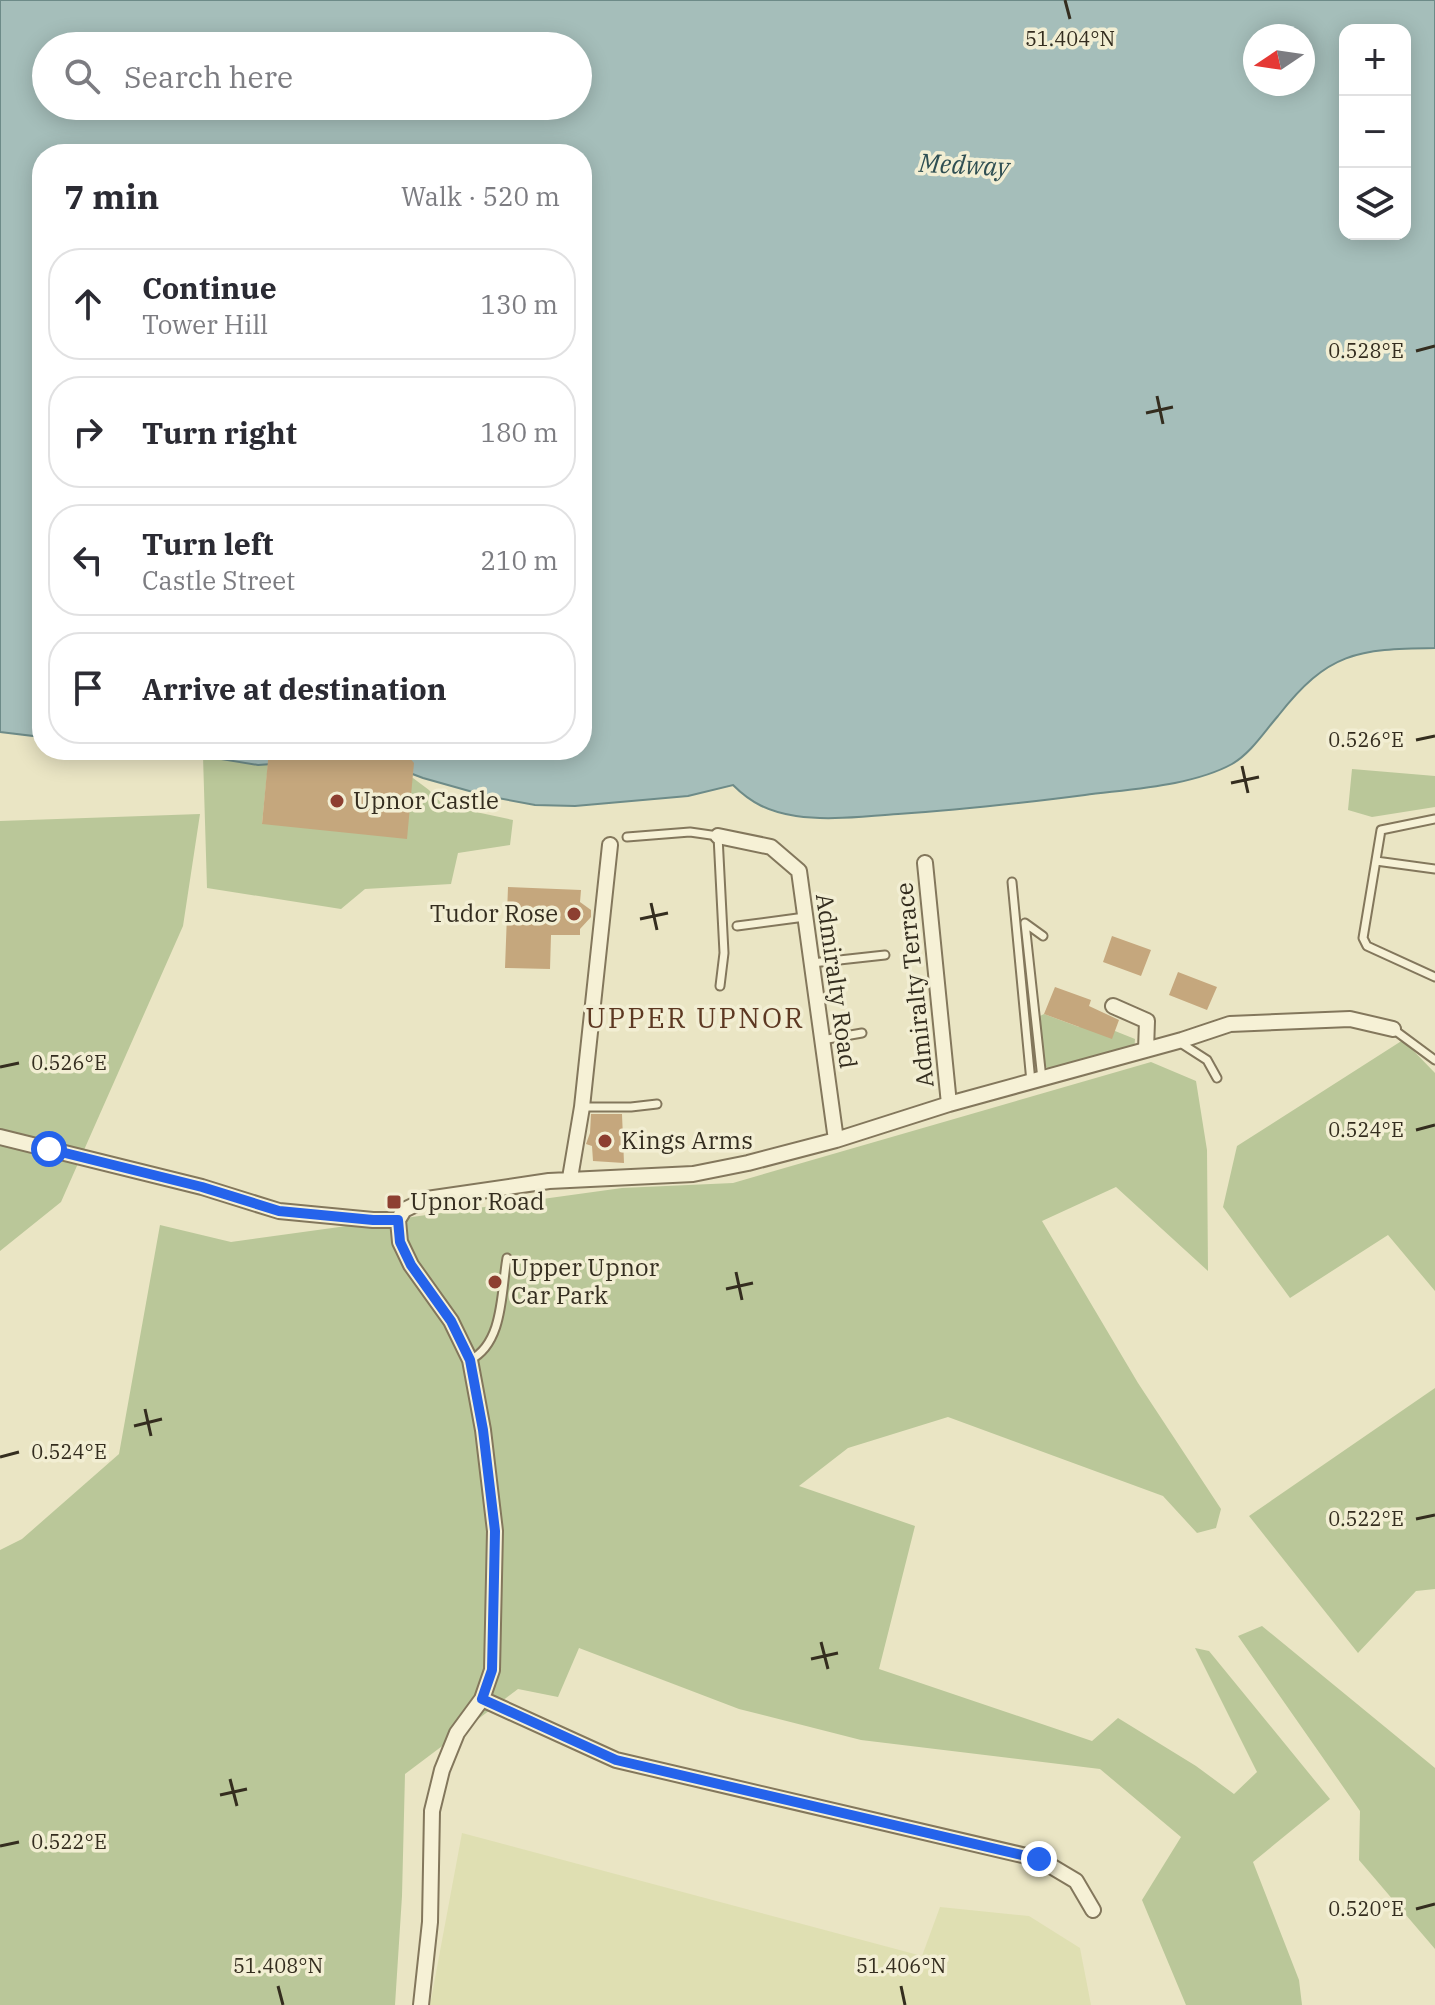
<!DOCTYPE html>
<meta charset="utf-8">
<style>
body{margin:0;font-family:"IBM Plex Serif",serif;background:#f7f7f7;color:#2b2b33}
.controls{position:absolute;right:24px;top:24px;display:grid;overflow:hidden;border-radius:16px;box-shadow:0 4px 20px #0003}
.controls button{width:72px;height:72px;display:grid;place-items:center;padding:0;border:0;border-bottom:2px solid #e1e1e2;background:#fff;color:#2b2b33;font:40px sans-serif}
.compass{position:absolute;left:1243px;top:24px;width:72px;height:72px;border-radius:50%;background:#fff;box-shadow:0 4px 20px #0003;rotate:257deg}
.stop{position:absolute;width:24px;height:24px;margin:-18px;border:6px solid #2563eb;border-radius:50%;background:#fff}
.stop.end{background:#2563eb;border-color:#fff;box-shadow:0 2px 8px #0008}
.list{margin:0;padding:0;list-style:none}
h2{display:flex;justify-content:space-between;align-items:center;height:104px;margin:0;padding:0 32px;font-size:34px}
h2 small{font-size:26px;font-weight:400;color:#7c7c81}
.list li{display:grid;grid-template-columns:52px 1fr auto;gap:24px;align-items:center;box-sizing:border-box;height:112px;margin:0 16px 16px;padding:0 16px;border:2px solid #e1e1e2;border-radius:32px}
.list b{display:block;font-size:30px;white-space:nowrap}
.list p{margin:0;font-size:26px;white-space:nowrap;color:#7c7c81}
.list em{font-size:26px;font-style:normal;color:#7c7c81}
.icon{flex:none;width:44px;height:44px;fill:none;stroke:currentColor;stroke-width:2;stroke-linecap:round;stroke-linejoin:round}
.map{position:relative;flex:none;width:1435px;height:2005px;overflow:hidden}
.search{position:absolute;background:#fff;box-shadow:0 4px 20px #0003;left:32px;top:32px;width:560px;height:88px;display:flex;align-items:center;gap:20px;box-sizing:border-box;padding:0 28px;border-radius:44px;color:#7c7c81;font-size:30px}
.panel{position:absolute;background:#fff;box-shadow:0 4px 20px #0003;left:32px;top:144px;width:560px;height:616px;border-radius:32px}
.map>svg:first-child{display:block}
.farmland{fill:#dfdfb2}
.green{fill:#bac799}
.water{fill:#a5beba;stroke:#6d8b88;stroke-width:2;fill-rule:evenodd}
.building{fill:#c5a77d}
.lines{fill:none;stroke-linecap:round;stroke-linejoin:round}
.service-casing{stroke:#83775c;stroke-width:11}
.minor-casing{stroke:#83775c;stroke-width:18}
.service{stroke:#f6f1d6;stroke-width:7}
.minor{stroke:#f6f1d6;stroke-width:14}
.route{stroke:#2563eb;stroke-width:10}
.ticks{fill:none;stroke:#342d1f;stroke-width:3}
.poi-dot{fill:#8d3f31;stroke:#f2eed3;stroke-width:3}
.labels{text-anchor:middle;stroke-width:7;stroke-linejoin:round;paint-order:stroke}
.poi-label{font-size:24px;fill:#342d1f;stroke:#f2eed3;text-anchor:start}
.street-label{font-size:24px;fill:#342d1f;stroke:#f2eed3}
.water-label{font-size:26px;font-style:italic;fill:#2f4f53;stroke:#f2eed3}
.quarter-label{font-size:28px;letter-spacing:2px;fill:#5d3822;stroke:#f2eed3}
.ticks-label{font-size:20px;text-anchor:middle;fill:#342d1f;stroke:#f2eed3;stroke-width:7;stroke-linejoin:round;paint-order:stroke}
</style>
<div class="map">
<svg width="1435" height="2005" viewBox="0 0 1435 2005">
<rect width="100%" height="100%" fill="#eae5c4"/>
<path class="farmland" d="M462 1833 922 1956 940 1907 1029 1916 1080 1948 1091 2005H430Z"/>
<path class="green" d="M166 750 286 763 268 764 262 824 413 778 429 790 443 805 513 820 510 845 458 853 451 884 365 889 341 909 207 888 203 756Z
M1352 769 1435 776V807L1372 817 1348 810Z
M200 814 183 926 61 1202 0 1251V821Z
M1044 1014 1079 1027 1081 1024 1115 1031 1135 1039 1134 1053 1055 1071 1043 1066 1040 1016Z
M1403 1040 1435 1073V1291L1388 1235 1290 1298 1223 1207 1237 1146Z
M1151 1062 1196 1081 1207 1150 1208 1271 1116 1187 1042 1221 1138 1383 1221 1509 1216 1528 1197 1533 1163 1496 948 1417 848 1448 799 1486 915 1526 879 1669 1092 1741 1118 1718 1196 1766 1234 1794 1257 1772 1195 1648 1209 1651 1330 1799 1253 1862 1299 1980 1302 2005H1186L1142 1900 1181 1837 1100 1769 861 1740 739 1709 579 1648 558 1697 518 1689 405 1774 402 1896 395 2005H0V1550L22 1539 119 1454 160 1225 231 1242 622 1188 733 1183Z
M1435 1388V1589L1416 1591 1358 1653 1249 1516Z
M1262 1626 1435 1768V1949L1359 1860 1360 1811 1238 1636Z"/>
<path class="water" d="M0 0H1435V648C1357 649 1328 652 1278 716 1264 732 1251 753 1232 764 1192 786 1130 789 1085 795 1023 803 961 810 898 814 864 816 830 821 796 816 769 812 751 803 733 785L688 796 575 806 535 805 487 796 423 778 394 767 364 750H582V154H42V737L0 732ZM1345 30H1405V234H1345ZM1255 36H1303V84H1255ZM46 46H578V106H46Z
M166 750H311L286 763 258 765Z"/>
<path class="building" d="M269 750H403L414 763 407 839 262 824Z
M508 887 581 890 580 902 591 910V917L580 929V935H551L550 969 505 968Z
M1112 936 1151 950 1141 976 1103 962Z
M1178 972 1217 987 1207 1010 1169 995Z
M1055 987 1091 1000 1089 1006 1119 1020 1112 1039 1044 1014Z
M591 1114H622L624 1163 593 1161 592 1146 586 1144 590 1133Z"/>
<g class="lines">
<defs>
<path id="service" d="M1435 819 1381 830 1363 938 1367 946 1435 977
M627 837 690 832 718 836 724 953 720 986
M1376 861 1435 869
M1012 882 1031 1082
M737 926 805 917
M812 963 885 955
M1393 1029 1435 1060
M822 1040 862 1033
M1179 1042 1207 1060 1217 1078
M1042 1079 1025 923 1043 936
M582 1107H631L657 1104
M470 1360C504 1343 501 1291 507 1258"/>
<path id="minor" d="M718 836 771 847 799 871 836 1140
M925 863 949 1104
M1113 1006 1147 1021 1146 1050
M0 1137 202 1187 279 1211 373 1220H398
M570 1178 582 1107 610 845
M482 1699 616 1760 1039 1859 1076 1881 1093 1910
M421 2005 430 1922 432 1811 442 1770 457 1733 482 1699 492 1670 495 1531 483 1430 470 1360 451 1321 411 1265 400 1242 398 1220 404 1210 427 1199 549 1181 693 1174 748 1163 836 1140 949 1104 1182 1040 1230 1024 1350 1019 1393 1029"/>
</defs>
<use href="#service" class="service-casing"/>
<use href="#minor" class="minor-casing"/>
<use href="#service" class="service"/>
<use href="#minor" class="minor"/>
</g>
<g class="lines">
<path class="route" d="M49 1149 202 1187 279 1211 373 1220H398L400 1242 411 1265 451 1321 470 1360 483 1430 495 1531 492 1670 482 1699 616 1760 1039 1859"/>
</g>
<path class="ticks" d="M1065 0 1070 19M1416 351 1435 346M1157 396 1163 424M1146 413 1173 407M1416 740 1435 736M1242 766 1248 793M1231 783 1259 777M651 903 657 930M640 919 668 913M0 1067 19 1063M1416 1130 1435 1125M736 1272 742 1300M726 1289 753 1283M145 1409 151 1436M134 1426 162 1419M0 1457 19 1452M1416 1519 1435 1515M821 1642 828 1669M811 1659 838 1653M230 1779 237 1806M220 1795 247 1789M0 1846 19 1842M1416 1909 1435 1904M278 1986 283 2005M901 1986 905 2005"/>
<g class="poi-dot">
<circle cx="337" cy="801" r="8"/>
<circle cx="574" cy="914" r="8"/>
<circle cx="605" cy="1141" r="8"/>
<rect x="386" y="1194" width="16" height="16" rx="4"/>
<circle cx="495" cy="1282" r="8"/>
</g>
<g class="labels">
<g class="poi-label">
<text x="353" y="809">Upnor Castle</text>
<text x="558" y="922" text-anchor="end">Tudor Rose</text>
<text x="621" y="1149">Kings Arms</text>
<text x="410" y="1210">Upnor Road</text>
<text x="511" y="1276">Upper Upnor<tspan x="511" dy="28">Car Park</tspan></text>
</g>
<g class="street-label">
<text transform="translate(836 981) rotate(82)" y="8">Admiralty Road</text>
<text transform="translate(915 985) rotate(-96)" y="8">Admiralty Terrace</text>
</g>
<g class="water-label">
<text transform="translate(964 165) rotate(3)" y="9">Medway</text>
</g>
<g class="quarter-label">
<text x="695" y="1028">UPPER UPNOR</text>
</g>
</g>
<g class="ticks-label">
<text x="1070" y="46">51.404°N</text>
<text x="1366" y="358">0.528°E</text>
<text x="1366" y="747">0.526°E</text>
<text x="69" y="1070">0.526°E</text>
<text x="1366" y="1137">0.524°E</text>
<text x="69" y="1459">0.524°E</text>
<text x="1366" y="1526">0.522°E</text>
<text x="69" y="1849">0.522°E</text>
<text x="1366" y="1916">0.520°E</text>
<text x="278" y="1973">51.408°N</text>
<text x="901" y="1973">51.406°N</text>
</g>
</svg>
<div class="controls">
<button>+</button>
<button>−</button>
<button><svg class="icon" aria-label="layers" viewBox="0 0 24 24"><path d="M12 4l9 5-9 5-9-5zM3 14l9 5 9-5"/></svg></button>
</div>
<svg class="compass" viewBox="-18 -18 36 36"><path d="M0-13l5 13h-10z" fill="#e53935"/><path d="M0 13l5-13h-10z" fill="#7c7c81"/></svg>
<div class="stop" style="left:49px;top:1149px"></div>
<div class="stop end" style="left:1039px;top:1859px"></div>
<div class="search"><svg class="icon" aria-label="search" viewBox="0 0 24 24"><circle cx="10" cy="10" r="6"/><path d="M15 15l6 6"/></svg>Search here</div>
<section class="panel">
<h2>7 min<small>Walk · 520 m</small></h2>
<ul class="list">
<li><svg class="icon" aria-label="ahead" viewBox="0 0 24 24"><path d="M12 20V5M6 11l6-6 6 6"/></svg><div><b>Continue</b><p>Tower Hill</p></div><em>130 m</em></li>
<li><svg class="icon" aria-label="right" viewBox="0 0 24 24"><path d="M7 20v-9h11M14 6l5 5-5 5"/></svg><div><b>Turn right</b></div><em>180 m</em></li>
<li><svg class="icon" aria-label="left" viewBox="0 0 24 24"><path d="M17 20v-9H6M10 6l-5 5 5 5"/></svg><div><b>Turn left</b><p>Castle Street</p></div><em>210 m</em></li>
<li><svg class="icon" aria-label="arrive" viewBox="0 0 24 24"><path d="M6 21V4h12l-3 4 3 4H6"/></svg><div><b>Arrive at destination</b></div></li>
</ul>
</section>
</div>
